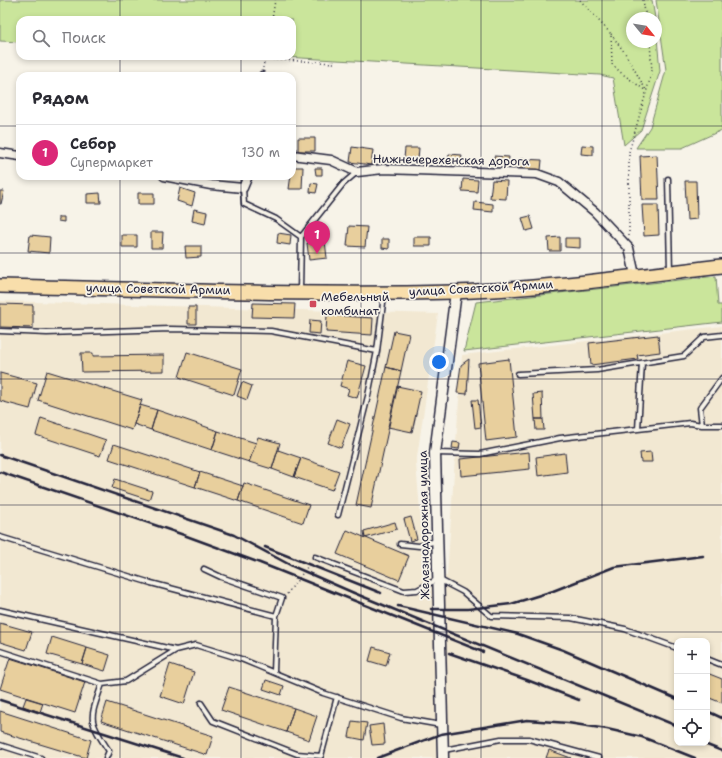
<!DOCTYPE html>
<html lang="ru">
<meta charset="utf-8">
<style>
body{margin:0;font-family:"Shantell Sans",sans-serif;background:#f2f2f3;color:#2b2b33}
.controls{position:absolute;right:12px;bottom:12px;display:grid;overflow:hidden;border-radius:8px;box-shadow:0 2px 6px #0003}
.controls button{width:36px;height:36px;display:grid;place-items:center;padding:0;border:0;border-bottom:1px solid #e1e1e2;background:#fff;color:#2b2b33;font:20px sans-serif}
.compass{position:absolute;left:626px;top:12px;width:36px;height:36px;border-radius:50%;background:#fff;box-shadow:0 2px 6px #0003;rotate:120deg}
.you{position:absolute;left:439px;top:362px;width:14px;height:14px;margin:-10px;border:3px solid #fff;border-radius:50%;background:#1a73e8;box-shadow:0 0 0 6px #1a73e833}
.badge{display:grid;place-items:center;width:26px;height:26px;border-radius:50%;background:#db2777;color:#fff;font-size:13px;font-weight:700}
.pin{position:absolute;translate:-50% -33px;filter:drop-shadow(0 1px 2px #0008)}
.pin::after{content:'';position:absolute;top:21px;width:14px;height:12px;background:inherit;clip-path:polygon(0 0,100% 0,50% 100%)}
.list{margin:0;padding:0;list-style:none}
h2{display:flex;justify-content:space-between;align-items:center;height:52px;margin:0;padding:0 16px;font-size:17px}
h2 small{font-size:13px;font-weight:400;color:#7c7c81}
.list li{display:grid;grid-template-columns:26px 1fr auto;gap:12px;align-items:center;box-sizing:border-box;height:56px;padding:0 16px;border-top:1px solid #e1e1e2}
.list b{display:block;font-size:15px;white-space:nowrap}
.list p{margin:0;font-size:13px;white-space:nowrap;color:#7c7c81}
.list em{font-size:13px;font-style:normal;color:#7c7c81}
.icon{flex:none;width:22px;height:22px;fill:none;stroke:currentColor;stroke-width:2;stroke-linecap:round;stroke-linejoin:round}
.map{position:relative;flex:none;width:722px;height:758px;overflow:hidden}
.search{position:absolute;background:#fff;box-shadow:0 2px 6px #0003;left:16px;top:16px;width:280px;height:44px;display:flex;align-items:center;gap:10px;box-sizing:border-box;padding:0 14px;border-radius:12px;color:#7c7c81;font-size:15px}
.panel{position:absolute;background:#fff;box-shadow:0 2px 6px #0003;left:16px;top:72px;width:280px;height:108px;border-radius:12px}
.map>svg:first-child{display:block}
.built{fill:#f2e8d2;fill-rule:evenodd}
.green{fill:#cae59b;stroke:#76846b}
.building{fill:#e8cf9d;stroke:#22223b}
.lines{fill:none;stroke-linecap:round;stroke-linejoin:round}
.service-casing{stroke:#22223b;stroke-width:7}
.minor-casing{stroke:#22223b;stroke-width:11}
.tertiary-casing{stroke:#22223b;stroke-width:13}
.primary-casing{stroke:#22223b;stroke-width:16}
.path{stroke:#22223b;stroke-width:1.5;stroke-dasharray:1 3;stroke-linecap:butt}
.service{stroke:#f7f3e8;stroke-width:4}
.minor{stroke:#f7f3e8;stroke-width:8}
.tertiary{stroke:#f7f3e8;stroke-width:10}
.primary{stroke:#f8deab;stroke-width:13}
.rail{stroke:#22223b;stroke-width:2.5}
.grid{fill:none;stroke:#22223b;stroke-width:1;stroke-opacity:0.55}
.poi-dot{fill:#d1495b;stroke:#f7f3e8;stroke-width:1.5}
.labels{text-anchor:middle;stroke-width:3.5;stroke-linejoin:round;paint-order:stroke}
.street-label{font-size:12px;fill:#22223b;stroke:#f7f3e8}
.poi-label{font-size:12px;fill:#22223b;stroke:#f7f3e8;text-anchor:start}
</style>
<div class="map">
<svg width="722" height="758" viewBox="0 0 722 758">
<rect width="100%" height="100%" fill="#f7f3e8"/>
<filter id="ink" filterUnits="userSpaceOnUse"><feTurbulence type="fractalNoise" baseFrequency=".025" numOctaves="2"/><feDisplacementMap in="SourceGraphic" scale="8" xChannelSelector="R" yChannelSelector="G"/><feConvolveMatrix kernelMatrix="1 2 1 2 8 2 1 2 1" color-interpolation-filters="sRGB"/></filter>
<g filter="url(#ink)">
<path class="built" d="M0 301 438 314 416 464 426 578 447 576 462 355 722 326V758H0ZM677 641H707V743H677Z"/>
<path class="green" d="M0 0H652L655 18H632V42H656V27L660 71 641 130 624 145 613 78 600 75 266 56H292V20H20V42L0 41Z
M656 0H722V130L682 148H636L650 127 666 70Z
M716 276 718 305H722V322L464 351 476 302Z"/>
<path class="building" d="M298 138H315V151H298Z
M582 145 593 146V155L581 154Z
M352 147 373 150 371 165 350 162Z
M405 148H419L418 159H404Z
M449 154 462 155 461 164H448Z
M657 155 659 200H642L640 156Z
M494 156 509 157 508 165 494 164Z
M520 159 542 160 541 170 519 169Z
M292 167H303L302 189H289Z
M315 168H322V175H316Z
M463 179 478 180 477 192 462 191Z
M492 180 507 181 506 199 490 198Z
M685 181H696L697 219 687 220Z
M311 183 318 184 316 193 310 192Z
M180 188 195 193 192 206 177 201Z
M0 191H4L1 204H0Z
M100 193 101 203H87V194Z
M138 193H154V204H138Z
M475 202 493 204V212L474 210Z
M642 205H658L659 235 644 236Z
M194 209 207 212 205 224 192 221Z
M530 216 534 229 526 231 522 218Z
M58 217H64V222L58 221Z
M349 226 367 227 365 247 347 246Z
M151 232H163L162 248H151Z
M278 233 291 235 290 245 277 243Z
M30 235 50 237 49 253 28 251Z
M122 235H137V247H122Z
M414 237H431V246H414Z
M560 237V251H549L548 238Z
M565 238H580V248L565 247Z
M382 239H389V249L382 248Z
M325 241 327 258 309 260 307 243Z
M185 246H201V257L186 258Z
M253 303 295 304 294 318 252 317Z
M0 304 33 305V328L0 327Z
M188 307H196V324H188Z
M327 315 373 318 372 335 326 332Z
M310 320 321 321 320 334 309 333Z
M394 331 409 334 401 371 386 367Z
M658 335 660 352 637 355 638 359 591 365 589 343Z
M187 352 242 369 234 395 179 377Z
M81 353H93V356L164 355V371L82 372Z
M469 359 467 394 457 393 461 365Z
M509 359 517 437 486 441 478 363Z
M347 361 366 366 357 398 347 395 349 389 340 386Z
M386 367 401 371 371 508 356 505Z
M47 371 142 400 132 430 38 400Z
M0 373 37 383 30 409 0 401Z
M242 382 252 386 247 400 237 396Z
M397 386 421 391 412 432 388 427Z
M542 393 543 419H535L533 394Z
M472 400H478L481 427 475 428Z
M140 405 157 410 151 430 134 424Z
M157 410 218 431 212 450 151 430Z
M41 418 106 440 100 456 36 435Z
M337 419 350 424 341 448 328 443Z
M535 419H543L544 430H536Z
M218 431 256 443 249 462 212 450Z
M258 437 280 443 272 469 249 462Z
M453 442 460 443 459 449 452 448Z
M114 444 200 472 195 487 109 459Z
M278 450 301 458 294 477 272 469Z
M529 452 530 469 461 476 460 459Z
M651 452 652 462H641L640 453Z
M565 453 567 472 538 476 536 457Z
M301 458 339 471 332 490 294 477Z
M200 472 243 486 238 501 195 487Z
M115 479 152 491 149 500 112 488Z
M244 483 309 505 303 523 238 501Z
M411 517 417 539 410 541 404 519Z
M395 522 397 529 365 538 364 531Z
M347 530 409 556 399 580 337 554Z
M0 623 32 632 26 650 0 642Z
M52 637 87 648 82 664 47 654Z
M373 647 390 652 386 666 369 661Z
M87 648 110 655 105 671 82 664Z
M10 658 85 682 75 713 0 689Z
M170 664 194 672 184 704 160 696Z
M707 673 722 679V703L707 697Z
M266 680 284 686 281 695 263 689Z
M229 687 294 708 286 732 221 710Z
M26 698 43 703 40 712 23 706Z
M107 702 213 736 207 755 101 721Z
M294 708 317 716 309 740 286 732Z
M0 711 91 740 86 758 0 732Z
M352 721 367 723 364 740 349 737Z
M383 724 385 744 372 745 369 726Z
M549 750 571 758H546Z"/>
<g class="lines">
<defs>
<path id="service" d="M262 76V74
M668 179 670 271
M243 188 244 204 276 219 301 237 300 291
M301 237 343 184 357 172
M0 331 47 333 170 329 271 331 377 351
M518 374 597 370 684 356 704 337 722 335
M722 378 700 408 702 425H722
M638 429 642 363
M435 453 480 454 560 438 690 423 702 425
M338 515 368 396 377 351 384 295
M0 537 151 583 276 616 274 672
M400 544 419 546 436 541
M315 557 404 591 417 590 438 579 463 592 491 616 571 618 625 629 677 648
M204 569 221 577 282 598 276 616
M0 610 176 650
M0 651 102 684 126 681 176 650 196 645 241 659 323 693 401 718 441 725
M707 659 722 665
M102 684C90 720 87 718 109 751L106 758
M201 703 213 721 297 754 321 756 337 697
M0 745 41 758
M444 750 501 739H529L599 758"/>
<path id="minor" d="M0 153 20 156
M292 155 331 160 357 172 383 169 537 174 559 182 595 212 629 248 635 275
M164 176 211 185 243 188 248 176"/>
<path id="tertiary" d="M443 758 435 453 456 292"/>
<path id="primary" d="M0 286C151 289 303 296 454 292 544 289 633 276 722 266"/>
</defs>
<use href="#service" class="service-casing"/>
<use href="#minor" class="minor-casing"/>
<use href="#tertiary" class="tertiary-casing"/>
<use href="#primary" class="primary-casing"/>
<path class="path" d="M580 0 611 34 612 64 620 72 646 91
M643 0 646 18
M272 20 275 0
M611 34 625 53 646 90
M265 59 335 63
M263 68 265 56
M629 236V152L652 72 650 42
M287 594 311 562"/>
<use href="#service" class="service"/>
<use href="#minor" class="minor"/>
<use href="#tertiary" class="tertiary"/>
<use href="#primary" class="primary"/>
<path class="rail" d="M0 455 234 535 292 566 354 593 677 726
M0 472 181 534 260 563 483 652
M265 547 381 593
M398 606 518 634 563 650 677 699
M431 609H468L511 604 553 591 614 567 703 556
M449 653 527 680 579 700
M0 700 183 758
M707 711 722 718
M702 743 722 751
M377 758 441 734 527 720 568 723 607 729 642 737 695 758"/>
</g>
</g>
<path class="grid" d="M120 0V20M241 0V20M361 0V758M481 0V758M602 0V758M120 56V76M241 56V76M0 126H20M292 126H722M120 176V758M241 176V758M0 253H722M0 379H722M0 505H722M0 632H722"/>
<rect class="poi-dot" x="309" y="300" width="8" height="8" rx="2"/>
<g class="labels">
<g class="street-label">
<text transform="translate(451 160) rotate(1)" y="4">Нижнечерехенская дорога</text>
<text transform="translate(481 288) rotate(-3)" y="4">улица Советской Армии</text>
<text transform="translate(158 289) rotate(1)" y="4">улица Советской Армии</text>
<text transform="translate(424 525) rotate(-91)" y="4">Железнодорожная улица</text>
</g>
<g class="poi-label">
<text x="321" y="301">Мебельный<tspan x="321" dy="14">комбинат</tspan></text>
</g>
</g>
</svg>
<div class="controls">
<button>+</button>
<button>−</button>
<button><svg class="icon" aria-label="locate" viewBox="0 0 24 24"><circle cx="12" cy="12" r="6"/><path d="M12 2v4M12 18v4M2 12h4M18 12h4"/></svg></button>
</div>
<svg class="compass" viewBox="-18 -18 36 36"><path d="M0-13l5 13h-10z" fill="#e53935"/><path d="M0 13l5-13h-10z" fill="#7c7c81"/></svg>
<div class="you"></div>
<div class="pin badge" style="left:317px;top:254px">1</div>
<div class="search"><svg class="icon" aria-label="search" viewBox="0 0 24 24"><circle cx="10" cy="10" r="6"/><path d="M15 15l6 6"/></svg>Поиск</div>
<section class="panel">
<h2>Рядом<small></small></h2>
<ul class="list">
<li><span class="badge">1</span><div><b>Себор</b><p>Супермаркет</p></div><em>130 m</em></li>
</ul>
</section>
</div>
